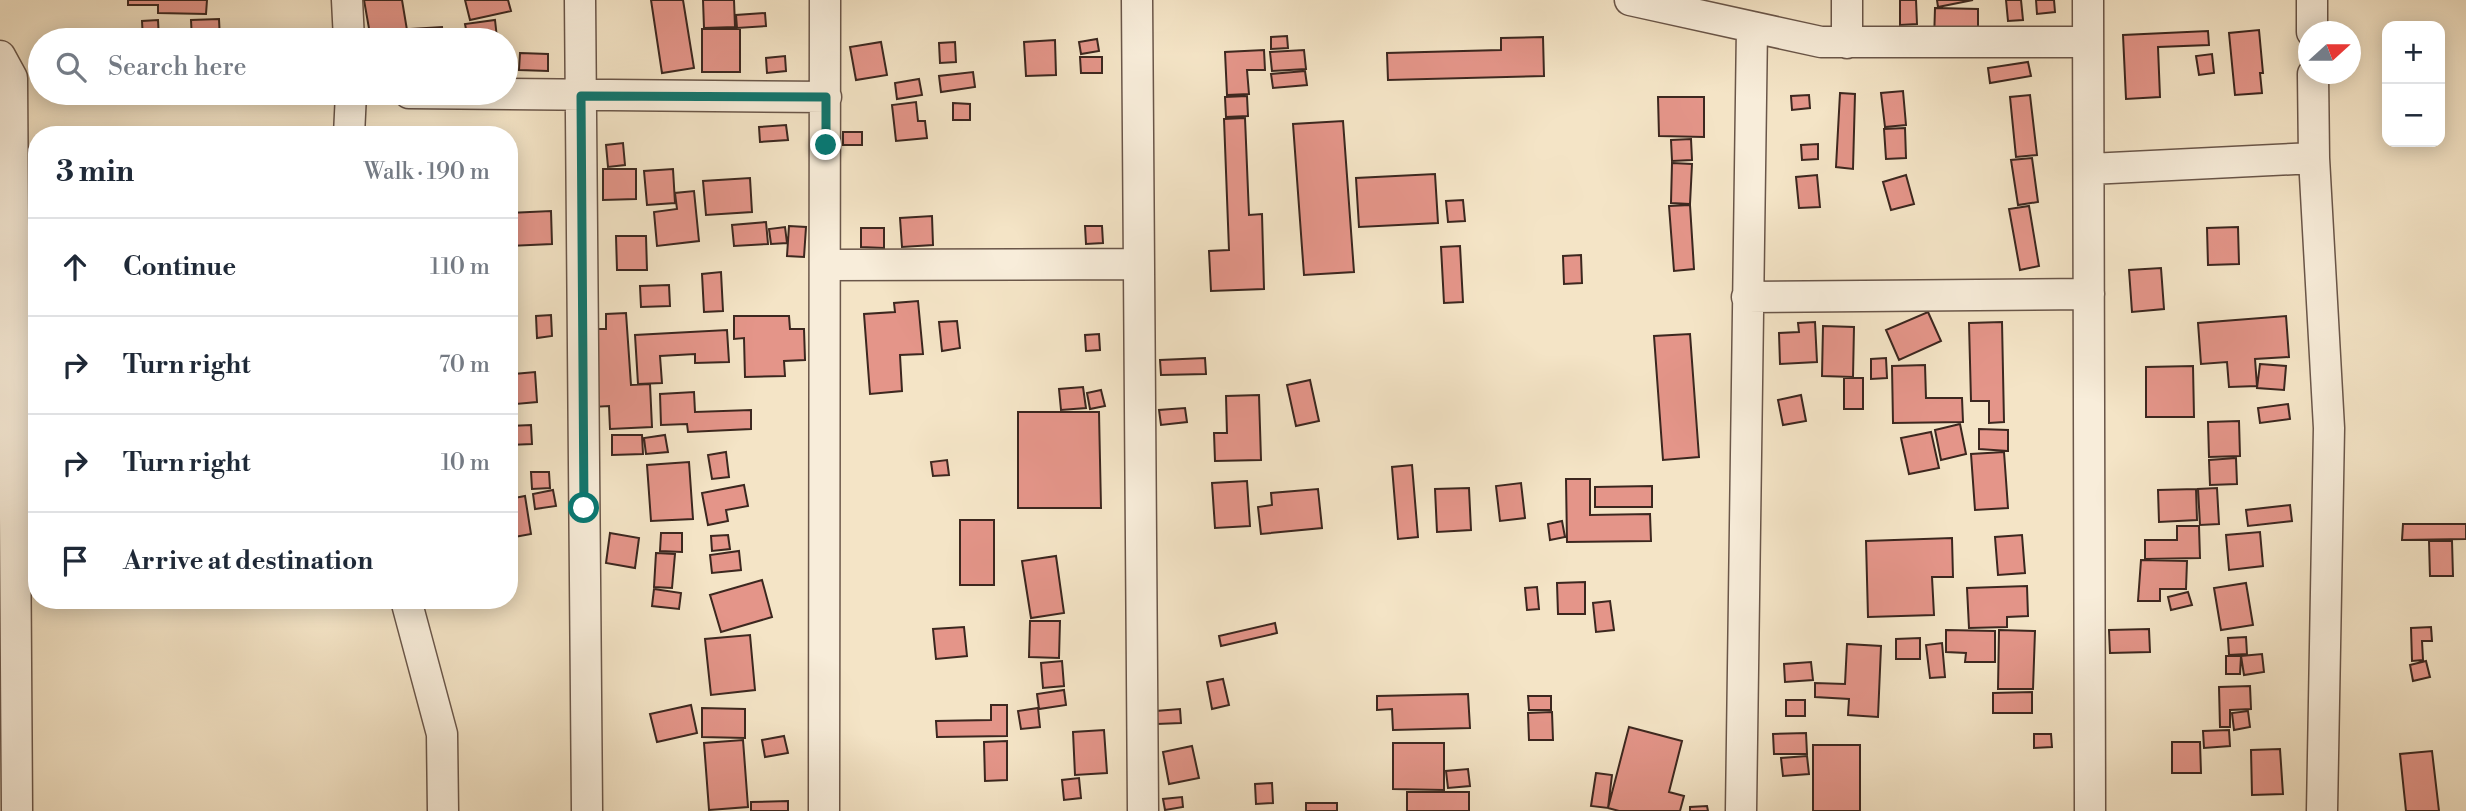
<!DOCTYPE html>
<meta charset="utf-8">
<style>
body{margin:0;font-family:"Libre Bodoni",serif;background:#f6f6f7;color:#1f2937}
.controls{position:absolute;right:21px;top:21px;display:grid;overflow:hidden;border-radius:14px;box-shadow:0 4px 18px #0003}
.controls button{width:63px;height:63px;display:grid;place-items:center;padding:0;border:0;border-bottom:2px solid #e0e1e3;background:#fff;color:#1f2937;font:35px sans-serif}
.compass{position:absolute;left:2298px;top:21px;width:63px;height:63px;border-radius:50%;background:#fff;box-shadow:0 4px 18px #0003;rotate:69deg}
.stop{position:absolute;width:21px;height:21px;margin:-16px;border:5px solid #0f766e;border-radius:50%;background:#fff}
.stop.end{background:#0f766e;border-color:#fff;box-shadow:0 2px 7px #0008}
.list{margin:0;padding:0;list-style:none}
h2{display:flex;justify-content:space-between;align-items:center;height:91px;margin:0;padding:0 28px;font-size:30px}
h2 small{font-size:23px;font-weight:400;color:#747a83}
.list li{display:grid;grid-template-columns:46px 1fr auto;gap:21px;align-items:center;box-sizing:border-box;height:98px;padding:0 28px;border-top:2px solid #e0e1e3}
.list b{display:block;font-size:26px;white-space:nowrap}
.list em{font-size:23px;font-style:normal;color:#747a83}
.icon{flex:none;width:38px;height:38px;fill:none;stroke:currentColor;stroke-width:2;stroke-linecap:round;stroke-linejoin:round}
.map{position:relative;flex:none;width:2466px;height:811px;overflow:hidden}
.search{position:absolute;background:#fff;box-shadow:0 4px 18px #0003;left:28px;top:28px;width:490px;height:77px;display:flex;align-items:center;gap:18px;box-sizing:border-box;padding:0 24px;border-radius:38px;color:#747a83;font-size:26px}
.panel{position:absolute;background:#fff;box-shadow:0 4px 18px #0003;left:28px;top:126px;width:490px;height:483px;border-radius:28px}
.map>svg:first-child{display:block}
.building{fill:#e49589;stroke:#3c271f;stroke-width:2}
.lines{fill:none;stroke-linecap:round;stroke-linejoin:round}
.minor-casing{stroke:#6a5649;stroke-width:33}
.minor{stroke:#f8edda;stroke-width:30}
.route{stroke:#0f766e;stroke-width:9}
</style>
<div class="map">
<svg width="2466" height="811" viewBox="0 0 2466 811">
<rect width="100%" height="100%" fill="#f4e4c6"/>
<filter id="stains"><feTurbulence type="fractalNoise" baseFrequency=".00286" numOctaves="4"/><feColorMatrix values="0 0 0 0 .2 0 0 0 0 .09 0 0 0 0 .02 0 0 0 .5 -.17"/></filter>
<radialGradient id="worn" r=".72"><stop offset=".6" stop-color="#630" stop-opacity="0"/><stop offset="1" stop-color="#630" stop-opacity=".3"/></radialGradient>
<path class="building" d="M128 0H207L206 14 158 13V5H128Z
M364 0H402L408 36 371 40Z
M465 0H508L511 11 470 20Z
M651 0H683L694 68 662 73Z
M703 0H734L735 27 704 28Z
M1900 0H1916L1917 24 1900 25Z
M1937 0H1973L1938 7Z
M2006 0H2021L2023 20 2008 21Z
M2036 0H2054L2055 12 2037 14Z
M1935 8 1978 9V27H1960V41H1934Z
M765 13 766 26 737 28 736 15Z
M219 19 220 40H192L191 20Z
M158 20 159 40H143L142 21Z
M495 20 497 38 468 40 465 24Z
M442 27 443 40H412L411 29Z
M702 29H740V72H702Z
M2259 30 2263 73H2260L2262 93 2235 95 2229 33Z
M2208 31 2209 45 2158 47 2160 97 2126 99 2123 35Z
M189 35V40H172V36Z
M1287 36 1288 48 1271 49V37Z
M1543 37 1544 76 1388 80 1387 53 1501 50V38Z
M1097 39 1099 51 1081 54 1079 42Z
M1055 40 1056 75 1026 76 1024 42Z
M881 42 887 75 856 80 850 47Z
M955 42 956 62 940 63 939 43Z
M1264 50 1265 70H1247L1249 94 1227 95 1225 52Z
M1304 50 1306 69 1272 71 1270 52Z
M520 53 548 54V71L519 70Z
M2212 54 2214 73 2199 75 2196 56Z
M785 56 786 71 767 73 766 58Z
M1080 57H1102V73H1081Z
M2028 62 2031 76 1990 83 1988 68Z
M1305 71 1307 85 1273 88 1271 74Z
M973 72 975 87 941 92 939 76Z
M919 79 922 95 897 99 895 83Z
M1903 91 1906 125 1885 127 1881 93Z
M175 93H192L193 102 176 103Z
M1840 93 1855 94 1853 169 1836 167Z
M1809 95 1810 108 1792 110 1791 96Z
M2030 95 2037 155 2016 157 2010 97Z
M1247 96 1248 116 1226 117 1225 97Z
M1658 97H1704V137L1659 136Z
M916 102 918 121H925L927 138 896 141 892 105Z
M953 103 970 104V120H953Z
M1245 118 1249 215 1262 214 1264 289 1211 291 1209 251 1229 250 1224 119Z
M1343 121 1354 272 1304 275 1293 124Z
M786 125 788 140 760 142 759 127Z
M1905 128 1906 158 1886 159 1884 129Z
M843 132H862V145H843Z
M1691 139 1692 160 1672 161 1671 140Z
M623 143 625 165 608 167 606 145Z
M1818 144V159L1802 160 1801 145Z
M2032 158 2038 202 2018 205 2011 160Z
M1672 163 1692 164 1690 204 1671 203Z
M603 169H636V199L603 200Z
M673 169 675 203 647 205 644 171Z
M1435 174 1438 223 1359 227 1356 178Z
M1817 175 1820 207 1799 208 1796 177Z
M1906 175 1914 204 1891 210 1883 182Z
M750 178 752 212 706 215 703 181Z
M694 191 699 241 657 246 654 212 677 209 675 193Z
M1463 200 1465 221 1448 222 1446 201Z
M1690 205 1694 269 1674 271 1669 206Z
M2029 206 2039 266 2020 270 2009 209Z
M551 211 552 244 509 246V213Z
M932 216 933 245 902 247 900 218Z
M766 222 768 244 734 246 732 225Z
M789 226 806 227 804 257 787 256Z
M1085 226H1102L1103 243 1086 244Z
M785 227 787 243 771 244 769 229Z
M2238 227 2239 264 2208 265 2207 228Z
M861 228H884V248L861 247Z
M616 236H646L647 270H617Z
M1460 246 1463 302 1444 303 1441 247Z
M1581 255 1582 283 1564 284 1563 256Z
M2161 268 2164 309 2132 312 2129 270Z
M721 272 723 311 704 312 702 274Z
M669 285 670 306 641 307 640 286Z
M918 301 923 354 900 355 902 391 870 394 864 314 895 312 894 303Z
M1928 312 1941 341 1899 360 1886 330Z
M626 313 631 385 650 384 652 427 610 429 609 406 592 407 587 329H606V314Z
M551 315 552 336 537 338 536 316Z
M734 316H789L790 329H804L805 360 784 361 785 376 745 377 744 338 734 339Z
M2286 316 2289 357 2255 359 2257 386 2229 387 2227 362 2201 364 2198 323Z
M957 321 960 348 942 351 939 322Z
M1815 322 1817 362 1780 364 1779 333 1799 332 1798 323Z
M2002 322 2004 422 1989 423V401H1971L1969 323Z
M509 324 514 359H509Z
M1823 326 1854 327 1853 377 1822 376Z
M727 330 729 362 695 363V354L660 356 662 383 638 384 635 335Z
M1099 334 1100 350 1086 351 1085 335Z
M1690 334 1699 457 1663 460 1654 336Z
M1205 358 1206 374 1161 375 1160 360Z
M1886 358 1887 378 1871 379V359Z
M2260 364 2286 366 2284 390 2257 388Z
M1925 365 1926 398H1962L1963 422 1893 423 1892 366Z
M2193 366 2194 417H2146V367Z
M535 372 537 402 516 404 514 374Z
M1844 378H1863V409H1844Z
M1310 380 1319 421 1296 426 1287 385Z
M1083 387 1086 408 1061 410 1059 389Z
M1101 390 1105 406 1090 409 1087 393Z
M694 392 695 412 751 410V429L688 432 687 424 661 425 660 394Z
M1259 395 1261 460 1215 461 1214 433H1227L1226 396Z
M1801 395 1806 421 1783 425 1778 400Z
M2288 404 2290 419 2260 423 2258 408Z
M1185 408 1187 422 1161 425 1159 410Z
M1018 412H1099L1101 508H1018Z
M2239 421 2240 456 2209 457 2208 422Z
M1960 424 1966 454 1941 460 1935 430Z
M531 425 532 444 509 445V426Z
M1979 429 2008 430V451L1979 449Z
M1931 432 1939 468 1909 474 1901 438Z
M612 435H642L643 454 612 455Z
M665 435 668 452 646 454 644 438Z
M726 452 729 477 712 479 708 455Z
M2004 452 2008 508 1975 510 1971 454Z
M2236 458 2237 484 2210 485 2209 460Z
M947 460 949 475 933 476 931 462Z
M689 462 693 519 651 521 647 465Z
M1412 465 1418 537 1398 539 1392 467Z
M531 472H549L550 488 532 489Z
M1566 479H1590V515L1650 514 1651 541 1567 542Z
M1247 481 1250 526 1215 528 1212 483Z
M1521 483 1525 518 1500 521 1496 486Z
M744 485 748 506 726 510 728 521 708 525 702 493Z
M1652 486V507H1595V487Z
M1469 488 1471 530 1437 532 1435 489Z
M2217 488 2219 524 2200 525 2198 489Z
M1318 489 1322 528 1261 534 1258 507 1272 505 1271 493Z
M2196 489 2197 520 2159 522 2158 490Z
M553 490 556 506 535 509 533 494Z
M525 496 531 534 509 538V499Z
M2290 505 2292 521 2248 526 2246 510Z
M960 520H994V585H960Z
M1562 521 1565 537 1550 540 1548 524Z
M2403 524H2466V539L2402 540Z
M2177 526H2199L2200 558 2145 559V540H2177Z
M2260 532 2263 566 2229 570 2226 535Z
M610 533 639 538 635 568 606 563Z
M661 533H682V552L660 551Z
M728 535 730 549 712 551 711 536Z
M2022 535 2025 573 1998 575 1995 537Z
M1952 538 1953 577H1932L1934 615 1868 617 1866 541Z
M2429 541H2452L2453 576H2430Z
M739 551 741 570 712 573 710 555Z
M656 553 675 554 672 588 654 587Z
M1056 556 1064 613 1031 618 1022 561Z
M2141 560 2187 561 2186 589H2160V601H2138Z
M762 580 772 617 721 632 710 595Z
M1585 582V614H1558L1557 583Z
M2246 583 2253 625 2221 630 2214 588Z
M2027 586 2028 616 2007 617V627L1969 628 1967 588Z
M1537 587 1539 609 1527 610 1525 588Z
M654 589 681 593 679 609 652 606Z
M2188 592 2192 605 2171 610 2168 597Z
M1610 601 1614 630 1596 632 1593 603Z
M1030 621H1060L1059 658 1029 657Z
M1275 623 1277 633 1221 646 1219 636Z
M964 627 967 656 936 659 933 629Z
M2431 627 2432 641H2422L2423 660 2412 661 2411 628Z
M2149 629 2150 652 2110 653 2109 630Z
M1946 630 1995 631V662H1965L1966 653 1946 652Z
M1999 630 2035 631 2033 689H1998Z
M750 635 755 690 711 695 705 639Z
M2246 637 2247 654 2229 655 2228 638Z
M1920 638V659H1896V639Z
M1942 643 1945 677 1930 678 1926 645Z
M1847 644 1881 646 1878 717 1848 715 1849 699 1815 697V683L1845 684Z
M2262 654 2264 672 2244 675 2241 656Z
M2226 656H2241L2240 674H2226Z
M1062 661 1064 686 1043 688 1041 663Z
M2426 661 2430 677 2413 681 2410 665Z
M1811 662 1813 680 1785 682 1784 664Z
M1223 679 1229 705 1212 709 1207 682Z
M2250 686 2251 709 2230 710V727H2220L2219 687Z
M1064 690 1066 705 1039 709 1037 694Z
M2032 692V713H1993V693Z
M1468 694 1470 728 1393 730 1392 709 1377 710V696Z
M1528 696H1551V710H1529Z
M1786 700H1805V716H1786Z
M691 705 697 733 657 742 650 714Z
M991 705H1007V736L937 737 936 721 991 720Z
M702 708 745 709V738L702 737Z
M1038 708 1040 727 1021 729 1018 711Z
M1180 709 1181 723 1157 724 1156 711Z
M2248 711 2250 727 2234 730 2232 713Z
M1552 712 1553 740H1529L1528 713Z
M1629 727 1682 741 1669 792 1684 796 1680 811H1619L1608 808Z
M1104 730 1107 773 1075 775 1073 732Z
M2229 730 2230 746 2204 748 2203 731Z
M1806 733 1807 754H1774L1773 734Z
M2034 734H2051L2052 747 2034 748Z
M784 736 788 753 765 757 762 740Z
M743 740 748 807 709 810 704 743Z
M1007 741V780L985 781 984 742Z
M2172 742H2200L2201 773H2172Z
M1393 743H1444V790L1393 789Z
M1813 745H1860V811H1813Z
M1192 746 1199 778 1169 784 1163 752Z
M2280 749 2283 794 2252 795 2251 750Z
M2432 751 2439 811H2406L2400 754Z
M1807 756 1809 774 1783 776 1781 758Z
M1468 769 1470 786 1448 788 1446 771Z
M1596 773 1612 775 1608 808 1591 806Z
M1079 778 1081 798 1064 800 1062 780Z
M1272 783 1273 803 1256 804 1255 784Z
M1407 792H1469V811H1407Z
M1182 797 1183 807 1165 810 1163 799Z
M788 801V811H751V802Z
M1306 803H1337V811H1306Z
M1707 806 1708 811H1690V807Z"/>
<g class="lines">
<defs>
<path id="minor" d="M347 0 349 40
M580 0 587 811
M1137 0 1143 811
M1630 0 1821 42H2088
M1847 0V43
M2088 0 2090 811
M2312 0V32
M0 56 12 78 17 811
M2313 74 2314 158 2329 428 2322 811
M409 93 826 97
M349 135 351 93
M2090 169 2314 158
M826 265 1139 264
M1747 297 2089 294
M406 600 442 734 443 811
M824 811 825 0
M1741 811 1752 27"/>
</defs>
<use href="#minor" class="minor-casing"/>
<use href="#minor" class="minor"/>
</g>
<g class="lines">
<path class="route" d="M584 508 581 96 826 97V145"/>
</g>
<rect width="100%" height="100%" filter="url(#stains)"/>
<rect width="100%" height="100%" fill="url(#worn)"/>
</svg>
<div class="controls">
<button>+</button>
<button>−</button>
</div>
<svg class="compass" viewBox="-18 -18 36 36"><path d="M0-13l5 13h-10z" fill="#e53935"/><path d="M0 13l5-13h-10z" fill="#747a83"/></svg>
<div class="stop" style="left:584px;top:508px"></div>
<div class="stop end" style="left:826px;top:145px"></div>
<div class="search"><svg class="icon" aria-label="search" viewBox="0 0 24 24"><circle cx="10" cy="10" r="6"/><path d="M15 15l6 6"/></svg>Search here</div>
<section class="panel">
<h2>3 min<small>Walk · 190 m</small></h2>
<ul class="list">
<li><svg class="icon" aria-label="ahead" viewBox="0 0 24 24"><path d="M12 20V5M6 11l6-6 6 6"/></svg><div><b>Continue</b></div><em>110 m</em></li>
<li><svg class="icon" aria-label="right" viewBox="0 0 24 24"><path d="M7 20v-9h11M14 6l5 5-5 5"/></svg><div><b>Turn right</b></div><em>70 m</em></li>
<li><svg class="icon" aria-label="right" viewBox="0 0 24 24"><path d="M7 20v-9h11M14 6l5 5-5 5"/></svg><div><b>Turn right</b></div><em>10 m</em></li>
<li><svg class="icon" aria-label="arrive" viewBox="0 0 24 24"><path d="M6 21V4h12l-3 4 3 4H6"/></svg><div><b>Arrive at destination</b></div></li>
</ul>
</section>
</div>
